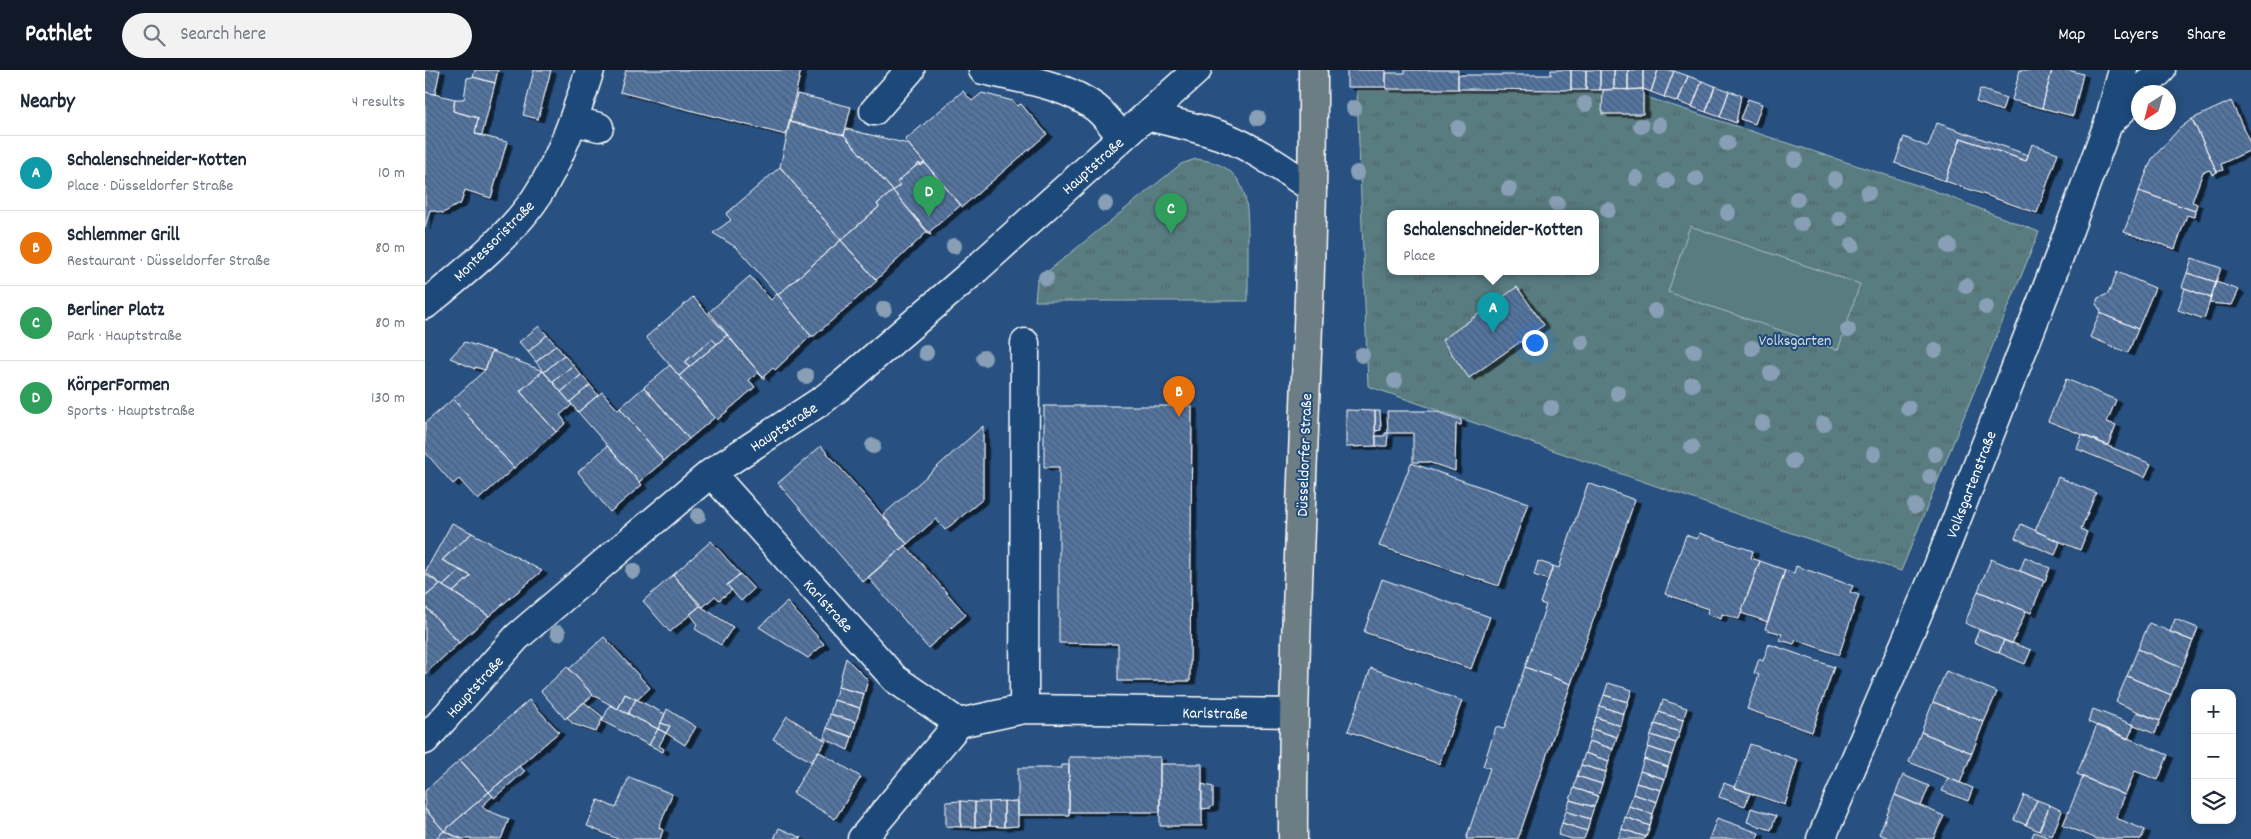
<!DOCTYPE html>
<meta charset="utf-8">
<style>
body{margin:0;font-family:Dekko,sans-serif;background:#f2f2f3;color:#1f2937}
.controls{position:absolute;right:15px;bottom:15px;display:grid;overflow:hidden;border-radius:10px;box-shadow:0 2px 12px #0003}
.controls button{width:45px;height:45px;display:grid;place-items:center;padding:0;border:0;border-bottom:1px solid #e0e1e3;background:#fff;color:#1f2937;font:25px sans-serif}
.compass{position:absolute;left:1706px;top:15px;width:45px;height:45px;border-radius:50%;background:#fff;box-shadow:0 2px 12px #0003;rotate:216deg}
.you{position:absolute;left:1109px;top:272px;width:18px;height:18px;margin:-12px;border:4px solid #fff;border-radius:50%;background:#1a73e8;box-shadow:0 0 0 8px #1a73e833}
.badge{display:grid;place-items:center;width:32px;height:32px;border-radius:50%;background:#111827;color:#fff;font-size:16px;font-weight:700}
.pin{position:absolute;translate:-50% -41px;filter:drop-shadow(0 1px 2px #0008)}
.pin::after{content:'';position:absolute;top:26px;width:18px;height:15px;background:inherit;clip-path:polygon(0 0,100% 0,50% 100%)}
.popup{position:absolute;left:962px;top:140px;width:212px;height:65px;box-sizing:border-box;display:grid;place-content:center;border-radius:10px;background:#fff;filter:drop-shadow(0 1px 4px #0005);font-size:16px;white-space:nowrap;color:#747a83}
.popup b{font-size:19px;color:#1f2937}
.popup::after{content:'';position:absolute;left:50%;top:100%;margin-left:-10px;border:10px solid transparent;border-top-color:#fff}
.list{margin:0;padding:0;list-style:none}
h2{display:flex;justify-content:space-between;align-items:center;height:65px;margin:0;padding:0 20px;font-size:21px}
h2 small{font-size:16px;font-weight:400;color:#747a83}
.list li{display:grid;grid-template-columns:32px 1fr auto;gap:15px;align-items:center;box-sizing:border-box;height:75px;padding:0 20px;border-top:1px solid #e0e1e3}
.list b{display:block;font-size:19px;white-space:nowrap}
.list p{margin:0;font-size:16px;white-space:nowrap;color:#747a83}
.list em{font-size:16px;font-style:normal;color:#747a83}
.icon{flex:none;width:28px;height:28px;fill:none;stroke:currentColor;stroke-width:2;stroke-linecap:round;stroke-linejoin:round}
.map{position:relative;flex:none;width:1826px;height:769px;overflow:hidden}
header{display:flex;align-items:center;gap:30px;box-sizing:border-box;height:70px;padding:0 25px;background:#111827;color:#fff}
header strong{font-size:24px}
nav{display:flex;gap:28px;margin-inline-start:auto;font-size:18px}
.search{width:350px;height:45px;background:#f2f2f3;display:flex;align-items:center;gap:12px;box-sizing:border-box;padding:0 18px;border-radius:28px;color:#747a83;font-size:19px}
main{display:flex}
aside{flex:1;background:#fff}
.map>svg:first-child{display:block}
.park{fill:url(#park-tufts);stroke:#acbdc0;fill-rule:evenodd}
.garden{fill:#597b80;stroke:#acbdc0}
.building{fill:url(#building-back-hatch);stroke:#fff;filter:url(#shadow)}
.lines{fill:none;stroke-linecap:round;stroke-linejoin:round}
.minor-casing{stroke:#fff;stroke-width:31}
.major-casing{stroke:#fff;stroke-width:31}
.minor{stroke:#1f4a7a;stroke-width:28}
.major{stroke:#6d7d84;stroke-width:28}
.tree{fill:#889fb5}
.labels{text-anchor:middle;stroke-width:4;stroke-linejoin:round;paint-order:stroke}
.street-label{font-size:16px;fill:#fff;stroke:#1f4a7a}
.park-label{font-size:16px;fill:#d6dedf;stroke:#1f4a7a}
</style>
<header>
<strong>Pathlet</strong>
<div class="search"><svg class="icon" aria-label="search" viewBox="0 0 24 24"><circle cx="10" cy="10" r="6"/><path d="M15 15l6 6"/></svg>Search here</div>
<nav><a>Map</a><a>Layers</a><a>Share</a></nav>
</header>
<main>
<aside>
<h2>Nearby<small>4 results</small></h2>
<ul class="list">
<li><span class="badge" style="background:#0f9aa8">A</span><div><b>Schalenschneider-Kotten</b><p>Place · Düsseldorfer Straße</p></div><em>10 m</em></li>
<li><span class="badge" style="background:#e8710a">B</span><div><b>Schlemmer Grill</b><p>Restaurant · Düsseldorfer Straße</p></div><em>80 m</em></li>
<li><span class="badge" style="background:#2e9e5b">C</span><div><b>Berliner Platz</b><p>Park · Hauptstraße</p></div><em>80 m</em></li>
<li><span class="badge" style="background:#2e9e5b">D</span><div><b>KörperFormen</b><p>Sports · Hauptstraße</p></div><em>130 m</em></li>
</ul>
</aside>
<div class="map">
<svg width="1826" height="769" viewBox="0 0 1826 769">
<defs>
<pattern id="park-tufts" width="24" height="20" patternUnits="userSpaceOnUse" patternTransform="scale(1.25)"><rect width="24" height="20" fill="#597b80"/><path d="M3 7l-1-3M5 7V3M7 7l1-3M15 17l-1-3M17 17v-4M19 17l1-3" fill="none" stroke="#526466"/></pattern>
<pattern id="building-back-hatch" width="6" height="6" patternUnits="userSpaceOnUse" patternTransform="scale(1.25)"><rect width="6" height="6" fill="#5274a1"/><path d="M-1 5l2 2M0 0l6 6M5-1l2 2" fill="none" stroke="#4f5e72"/></pattern>
<filter id="shadow"><feDropShadow dx="5.5" dy="3" stdDeviation="0" flood-color="#0009"/></filter>
</defs>
<rect width="100%" height="100%" fill="#285181"/>
<filter id="ink" filterUnits="userSpaceOnUse"><feTurbulence type="fractalNoise" baseFrequency=".02" numOctaves="2"/><feDisplacementMap in="SourceGraphic" scale="10" xChannelSelector="R" yChannelSelector="G"/><feConvolveMatrix kernelMatrix="1 2 1 2 8 2 1 2 1" color-interpolation-filters="sRGB"/></filter>
<g filter="url(#ink)">
<path class="park" d="M932 20 1209 23 1507 120 1614 162 1476 501 943 316ZM966 144H1170V202H966Z
M771 89C823 95 823 129 823 172 823 192 823 212 823 231H610L612 210 756 94Z"/>
<path class="garden" d="M1265 156 1435 214 1413 280 1243 222Z"/>
<path class="building" d="M0 0H15L10 24 0 22Z
M50 0H73L70 13 48 7Z
M109 0H126L113 49 98 45Z
M201 0H376L361 65 195 22Z
M922 0H961V17H922Z
M980 0H1033V19H961V3H980Z
M1126 0H1146V20L1033 19V5H1126Z
M1146 0H1161V20H1146Z
M1161 0H1175V20H1161Z
M1175 0H1189V19L1175 20Z
M1189 0H1203V20L1189 19Z
M1203 0H1218V19L1203 20Z
M1218 0H1233L1226 22 1218 19Z
M1233 0 1249 1 1239 27 1226 22Z
M1595 0H1627L1617 38 1587 30Z
M1627 0H1643L1658 4 1648 46 1617 38Z
M1249 1 1263 6 1253 32 1239 27Z
M1263 6 1277 11 1267 37 1253 32Z
M48 7 70 13 57 65 50 64 53 48 28 41 30 29H39L42 8Z
M1277 11 1290 16 1281 42 1267 37Z
M1290 16 1304 21 1295 47 1281 42Z
M1218 19V44H1177L1178 20Z
M1555 19 1581 28 1577 41 1551 32Z
M538 21 547 31 557 23 588 31 592 36 596 34 622 64 537 137 480 70Z
M1304 21 1316 25 1311 53 1295 47Z
M0 22 30 29 28 41 53 48 50 64 82 72 66 128 40 120 36 133 18 143 5 140 0 157Z
M372 24 426 37 419 65 365 52Z
M1323 29 1337 34 1330 54 1315 49Z
M1806 31 1826 75V80L1796 94 1798 100 1792 102 1767 49Z
M1767 49 1792 102 1787 105 1785 100 1778 102 1767 132 1772 134 1770 141 1714 121 1727 89 1754 59Z
M365 52 419 65 468 121 452 134 454 137 416 170 355 97Z
M1512 53 1603 85 1601 91 1536 68 1520 111 1470 93 1479 67 1503 77Z
M421 59 483 74 500 93 491 96 472 112 475 115 468 121 419 65Z
M1536 68 1601 91 1607 74 1633 83 1612 143 1520 111Z
M494 93 496 96 500 93 536 135 503 163 468 121 475 115 472 112Z
M355 97 416 170 353 225 312 178 288 163 306 150 301 144Z
M468 121 506 165 501 163 451 210 416 170 454 137 452 134Z
M1714 121 1770 141 1769 147 1762 145 1750 179 1699 162Z
M416 170 452 211 389 266H386L353 225Z
M1767 188 1796 198 1791 212 1762 203Z
M1692 202 1730 218 1713 259 1675 243 1676 241 1671 234 1673 228 1683 224Z
M1762 203 1791 212 1786 228 1757 217Z
M325 206 346 230 352 224 386 266 350 300 348 298 339 306V309L284 242Z
M1791 212 1814 220 1807 235 1784 233Z
M1092 217 1119 255 1044 308 1017 270Z
M1760 218 1786 228 1779 249 1753 240Z
M268 227 302 265 292 274 287 269 260 292 264 297 254 306 221 267Z
M1675 243 1713 259 1703 283 1665 267Z
M114 256 122 265 103 282 94 272Z
M122 265 131 275 111 292 103 282Z
M302 265 339 309 333 303 324 310 330 317 292 350 254 306Z
M287 269 292 274 264 297 260 292Z
M40 272 67 281 60 300 50 297V299L25 288Z
M131 275 139 285 119 302 111 292Z
M67 281 118 301 95 321 131 362 89 398 28 329 60 300Z
M139 285 148 295 128 312 119 302Z
M148 295 156 305 136 322 128 312Z
M245 295 289 348 264 369 219 317Z
M118 301 147 335 135 345 141 353 131 362 95 321Z
M156 305 165 315 145 332 136 322Z
M1641 309 1691 330 1682 352 1691 355 1683 375 1623 351Z
M165 315 173 325 153 342 145 332Z
M219 317 264 369 239 391 195 338Z
M177 322 193 340 195 338 239 391 214 412 153 342Z
M28 329 89 398 53 430 34 409 28 414 0 382V353Z
M619 336H767L765 611H693V574L634 573V397H619Z
M921 340 950 341 951 376 921 377Z
M950 341H955L956 360 950 361Z
M962 341H1010L1036 350V355L1031 354 1030 401 1003 392H988V363H963Z
M558 356V429L520 460 511 449 482 474 458 445Z
M960 363H963L962 376H951V366H960Z
M1657 365 1726 394 1720 407 1652 379Z
M182 376 217 415 185 442 153 402Z
M396 376 482 474 438 512 353 413Z
M986 393 1103 433 1074 516 954 476Z
M1633 407 1671 423 1656 459 1662 462 1655 480 1610 461Z
M1163 413 1210 430 1146 614 1100 597 1121 535 1115 533 1128 496 1134 498Z
M27 453 47 463 17 490 35 500 18 516 0 502Z
M1596 454 1635 472 1630 485 1590 468Z
M47 463 117 501 64 546 28 522 46 506 17 490Z
M1274 463 1328 481 1326 488 1335 491 1314 549 1297 544 1296 549 1282 544 1283 539 1240 524 1261 465 1272 469Z
M286 471 315 504 302 515 307 520 294 530 290 526 278 537 248 505Z
M480 475 541 545 503 578 443 507Z
M1600 487 1625 498 1620 511 1595 501Z
M1566 489 1619 511 1606 543 1553 521Z
M1113 491 1128 496 1123 510 1109 505Z
M1335 491 1360 500 1343 552 1316 543Z
M1371 496 1428 516 1425 522 1434 525 1414 585 1371 570 1369 574 1355 570 1357 564 1340 559 1360 500 1369 503Z
M35 500 46 506 28 522 18 516Z
M0 504 15 514 0 527Z
M315 504 329 519 316 531 302 515Z
M248 505 275 536 245 562 218 531Z
M957 509 1065 547 1046 599 939 562Z
M15 514 64 546 34 573 0 536V527Z
M1553 521 1601 541 1587 574 1540 553Z
M362 532 399 574 383 588 334 557Z
M0 536 34 573 0 604Z
M275 536 308 557 296 575 270 559 272 553 265 544Z
M1750 549 1773 558 1768 571 1745 562Z
M1724 553 1768 571 1757 598 1713 579Z
M1554 560 1579 570 1574 583 1549 572Z
M179 567 225 618 212 630 200 624 193 639 168 625 144 599Z
M1579 570 1606 580 1600 594 1574 583Z
M1344 574 1409 597 1387 662 1322 639 1334 605 1329 603 1334 589 1338 591Z
M1713 579 1757 598 1746 625 1702 606Z
M421 588 443 610 439 624 413 617Z
M142 597 168 625 140 649 116 621Z
M1100 597 1146 614 1093 769H1041L1065 698 1058 696 1071 657 1079 659Z
M946 598 1037 631 1014 694 923 661Z
M1521 601 1572 622 1559 652 1508 632Z
M1702 606 1746 625 1735 651 1691 632Z
M1183 613 1207 620 1203 632 1179 625Z
M413 617 439 624 435 638 409 630Z
M200 624 211 629 203 644 193 639Z
M1179 625 1203 632 1199 644 1175 636Z
M211 629 240 644 233 659 203 644Z
M104 630 134 662 64 722 35 690Z
M409 630 435 638 431 652 405 644Z
M1238 630 1262 638 1258 650 1234 642Z
M159 632 178 647 171 662 148 654 142 647Z
M1508 632 1559 652 1547 683 1496 662Z
M185 635 233 659 224 675 177 651Z
M1175 636 1199 644 1196 656 1171 647Z
M242 639 271 657 260 675 241 663 245 656 236 653Z
M1668 639 1709 655 1703 669 1663 652Z
M1234 642 1258 650 1255 662 1230 654Z
M1712 642 1735 651 1730 664 1707 654Z
M405 644 431 652 427 667 402 658Z
M362 646 401 671 387 692 348 669Z
M1171 647 1196 656 1192 667 1167 659Z
M236 653 245 656 241 663 233 659Z
M1230 654 1255 662 1251 673 1226 665Z
M1672 655 1743 685 1733 710 1710 701 1700 725 1652 704Z
M402 658 427 667 423 680 399 668Z
M233 659 241 663 234 676 239 679 238 682 224 675Z
M1167 659 1192 667 1188 679 1164 671Z
M1496 662 1547 683 1535 713 1484 692Z
M1226 665 1251 673 1247 685 1223 677Z
M1164 671 1188 679 1184 691 1160 683Z
M1325 674 1373 690 1360 735 1310 718Z
M1223 677 1247 685 1243 697 1219 689Z
M393 681 436 707 410 749 368 723Z
M1160 683 1184 691 1181 702 1156 695Z
M644 687H735V742H644Z
M1219 689 1243 697 1240 709 1215 701Z
M35 690 64 722 19 761 0 739V721Z
M735 694H777V756H735Z
M637 695H644V745H593V698H637Z
M1156 695 1181 702 1177 714 1152 706Z
M94 696 100 701 69 728 64 722Z
M1215 701 1240 709 1236 720 1211 713Z
M1478 705 1504 716 1496 736 1470 725Z
M1152 706 1177 714 1173 726 1149 718Z
M204 707 247 724 234 758 238 760 235 769H193L162 756 173 730 191 738Z
M1658 707 1700 725 1691 748 1720 760 1716 769H1672L1638 755Z
M1523 708 1548 718 1543 731 1517 721Z
M1211 713 1236 720 1232 732 1208 724Z
M1299 713 1325 723 1320 736 1294 727Z
M777 714 788 717V736L786 738 776 739Z
M1149 718 1173 726 1169 737 1145 730Z
M64 722 68 726 57 736 61 740 84 749 76 769H37L19 761Z
M1208 724 1232 732 1228 744 1204 736Z
M1470 725 1519 746 1508 769H1466L1454 764Z
M1599 725 1612 730 1601 755 1589 750Z
M1145 730 1169 737 1165 749 1141 741Z
M1612 730 1625 735 1614 761 1601 755Z
M536 731V757L521 756V732Z
M536 731 550 732V757H536Z
M579 731 593 732V756L579 757Z
M579 731V757L565 756 564 732Z
M550 732H564L565 756 550 757Z
M1625 735 1637 741 1627 766 1614 761Z
M1204 736 1228 744 1225 756 1200 747Z
M1326 738 1351 746 1346 760 1322 752Z
M0 739 19 761 10 769H0Z
M1141 741 1165 749 1162 761 1137 753Z
M1200 747 1225 756 1221 767 1197 759Z
M1292 748 1334 763 1332 769H1284Z
M1137 753 1162 761 1159 769H1147L1133 765Z
M354 758 377 768 376 769H349Z
M1197 759 1221 767 1220 769H1193Z
M19 761 37 769H10Z
M1609 762 1627 769H1606Z"/>
<g class="lines">
<defs>
<path id="minor" d="M558 0C595 9 640 14 671 38 681 46 689 58 697 67
M1714 22 1736 0
M449 41 485 0
M721 46C748 52 774 58 800 67 831 79 859 100 887 118
M148 51 174 57
M1684 52 1698 0
M0 235C35 206 84 167 110 129 135 92 151 43 165 0
M286 403 470 609 534 653
M599 639 600 273
M0 670 92 567 181 491 286 403 399 329 419 313 548 202 772 0
M437 769 534 653 599 639 868 643
M1396 769 1514 494 1634 187 1683 54 1714 23"/>
<path id="major" d="M868 769C867 513 889 256 888 0"/>
</defs>
<use href="#minor" class="minor-casing"/>
<use href="#major" class="major-casing"/>
<use href="#minor" class="minor"/>
<use href="#major" class="major"/>
</g>
<g class="tree">
<circle cx="1160" cy="34" r="8"/>
<circle cx="929" cy="38" r="8"/>
<circle cx="833" cy="48" r="8"/>
<circle cx="1234" cy="55" r="8"/>
<circle cx="1216" cy="56" r="8"/>
<circle cx="1033" cy="58" r="8"/>
<circle cx="1302" cy="73" r="8"/>
<circle cx="1370" cy="89" r="8"/>
<circle cx="932" cy="103" r="8"/>
<circle cx="1211" cy="108" r="8"/>
<circle cx="1271" cy="109" r="8"/>
<circle cx="1410" cy="109" r="8"/>
<circle cx="1242" cy="111" r="8"/>
<circle cx="1084" cy="119" r="8"/>
<circle cx="1443" cy="123" r="8"/>
<circle cx="1372" cy="129" r="8"/>
<circle cx="680" cy="134" r="8"/>
<circle cx="1132" cy="134" r="8"/>
<circle cx="1183" cy="140" r="8"/>
<circle cx="1303" cy="143" r="8"/>
<circle cx="1415" cy="148" r="8"/>
<circle cx="1376" cy="154" r="8"/>
<circle cx="1427" cy="175" r="8"/>
<circle cx="529" cy="176" r="8"/>
<circle cx="1524" cy="176" r="8"/>
<circle cx="621" cy="208" r="8"/>
<circle cx="1541" cy="216" r="8"/>
<circle cx="1561" cy="237" r="8"/>
<circle cx="459" cy="239" r="8"/>
<circle cx="1230" cy="241" r="8"/>
<circle cx="1423" cy="260" r="8"/>
<circle cx="1157" cy="272" r="8"/>
<circle cx="1327" cy="278" r="8"/>
<circle cx="1510" cy="280" r="8"/>
<circle cx="1269" cy="281" r="8"/>
<circle cx="501" cy="283" r="8"/>
<circle cx="937" cy="285" r="8"/>
<circle cx="559" cy="288" r="8"/>
<circle cx="1346" cy="303" r="8"/>
<circle cx="381" cy="306" r="8"/>
<circle cx="970" cy="311" r="8"/>
<circle cx="1267" cy="314" r="8"/>
<circle cx="1193" cy="323" r="8"/>
<circle cx="1126" cy="338" r="8"/>
<circle cx="1483" cy="338" r="8"/>
<circle cx="1337" cy="353" r="8"/>
<circle cx="1398" cy="354" r="8"/>
<circle cx="448" cy="376" r="8"/>
<circle cx="1267" cy="377" r="8"/>
<circle cx="1449" cy="384" r="8"/>
<circle cx="1510" cy="384" r="8"/>
<circle cx="1368" cy="391" r="8"/>
<circle cx="1505" cy="407" r="8"/>
<circle cx="1490" cy="436" r="8"/>
<circle cx="273" cy="446" r="8"/>
<circle cx="208" cy="501" r="8"/>
<circle cx="133" cy="563" r="8"/>
</g>
</g>
<g class="labels">
<g class="street-label">
<text transform="translate(667 95) rotate(-42)" y="6">Hauptstraße</text>
<text transform="translate(68 170) rotate(-45)" y="6">Montessoristraße</text>
<text transform="translate(358 356) rotate(-33)" y="6">Hauptstraße</text>
<text transform="translate(878 385) rotate(-88)" y="6">Düsseldorfer Straße</text>
<text transform="translate(1545 414) rotate(-69)" y="6">Volksgartenstraße</text>
<text transform="translate(404 535) rotate(48)" y="6">Karlstraße</text>
<text transform="translate(49 616) rotate(-48)" y="6">Hauptstraße</text>
<text transform="translate(790 642) rotate(1)" y="6">Karlstraße</text>
</g>
<g class="park-label">
<text x="1370" y="275">Volksgarten</text>
</g>
</g>
</svg>
<div class="controls">
<button>+</button>
<button>−</button>
<button><svg class="icon" aria-label="layers" viewBox="0 0 24 24"><path d="M12 4l9 5-9 5-9-5zM3 14l9 5 9-5"/></svg></button>
</div>
<svg class="compass" viewBox="-18 -18 36 36"><path d="M0-13l5 13h-10z" fill="#e53935"/><path d="M0 13l5-13h-10z" fill="#747a83"/></svg>
<div class="you"></div>
<div class="pin badge" style="left:1068px;top:263px;background:#0f9aa8">A</div>
<div class="popup"><b>Schalenschneider-Kotten</b>Place</div>
<div class="pin badge" style="left:754px;top:347px;background:#e8710a">B</div>
<div class="pin badge" style="left:746px;top:164px;background:#2e9e5b">C</div>
<div class="pin badge" style="left:504px;top:147px;background:#2e9e5b">D</div>
</div>
</main>
